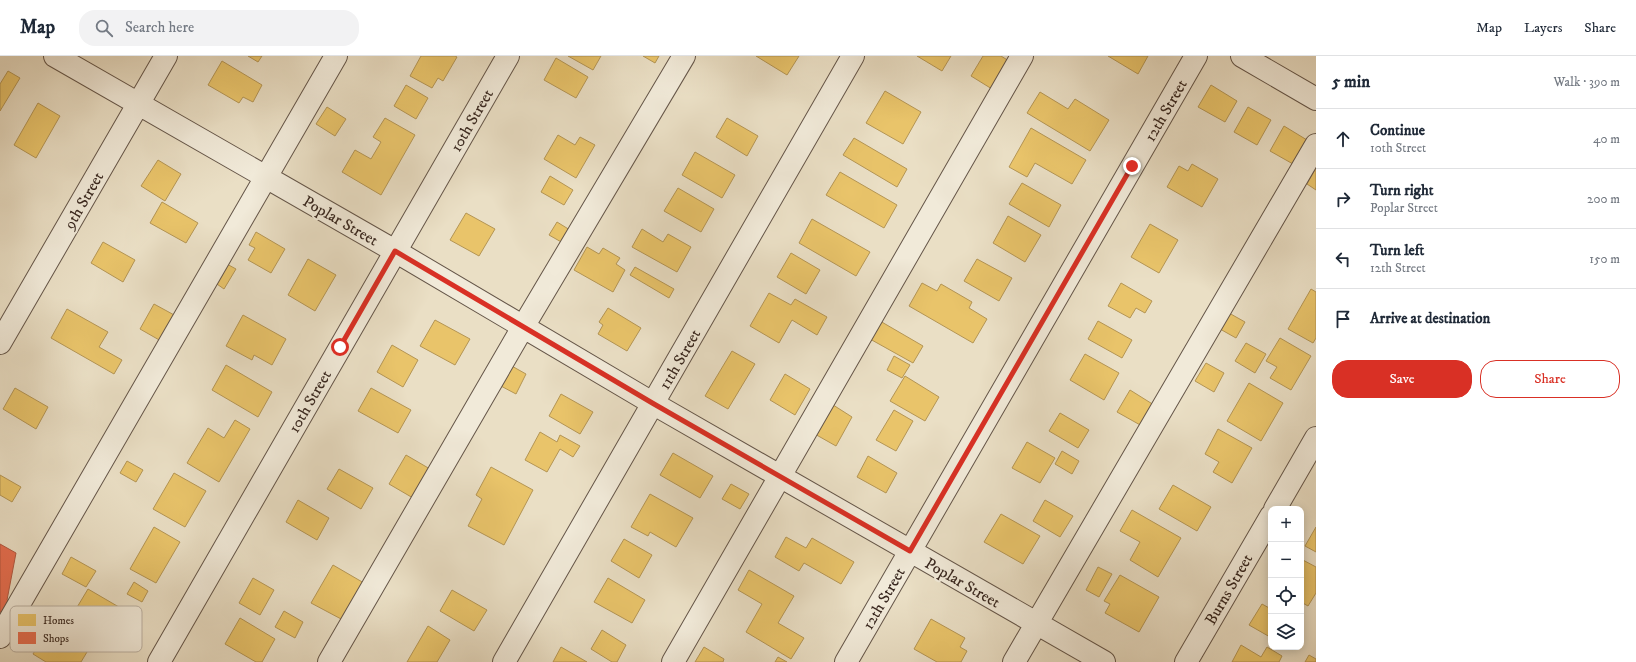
<!DOCTYPE html>
<meta charset="utf-8">
<style>
body{margin:0;font-family:"IM FELL DW Pica",serif;background:#f2f2f3;color:#1f2937}
.controls{position:absolute;right:12px;bottom:12px;display:grid;overflow:hidden;border-radius:8px;box-shadow:0 2px 10px #0003}
.controls button{width:36px;height:36px;display:grid;place-items:center;padding:0;border:0;border-bottom:1px solid #e0e1e3;background:#fff;color:#1f2937;font:20px sans-serif}
.stop{position:absolute;width:12px;height:12px;margin:-9px;border:3px solid #d93025;border-radius:50%;background:#fff}
.stop.end{background:#d93025;border-color:#fff;box-shadow:0 1px 4px #0008}
.list{margin:0;padding:0;list-style:none}
h2{display:flex;justify-content:space-between;align-items:center;height:52px;margin:0;padding:0 16px;font-size:17px}
h2 small{font-size:13px;font-weight:400;color:#747a83}
.list li{display:grid;grid-template-columns:26px 1fr auto;gap:12px;align-items:center;box-sizing:border-box;height:60px;padding:0 16px;border-top:1px solid #e0e1e3}
.list b{display:block;font-size:15px;white-space:nowrap}
.list p{margin:0;font-size:13px;white-space:nowrap;color:#747a83}
.list em{font-size:13px;font-style:normal;color:#747a83}
.actions{display:flex;gap:8px;padding:12px 16px}
.actions a{flex:1;padding:9px 0;border:1px solid #d93025;border-radius:16px;text-align:center;font-size:14px;color:#d93025}
.actions .main{background:#d93025;color:#fff}
.icon{flex:none;width:22px;height:22px;fill:none;stroke:currentColor;stroke-width:2;stroke-linecap:round;stroke-linejoin:round}
.map{position:relative;flex:none;width:1316px;height:606px;overflow:hidden}
header{display:flex;align-items:center;gap:24px;box-sizing:border-box;height:56px;padding:0 20px;background:#fff;border-bottom:1px solid #e0e1e3}
header strong{font-size:19px}
nav{display:flex;gap:22px;margin-inline-start:auto;font-size:14px}
.search{width:280px;height:36px;background:#f2f2f3;display:flex;align-items:center;gap:10px;box-sizing:border-box;padding:0 14px;border-radius:16px;color:#747a83;font-size:15px}
main{display:flex}
aside{flex:1;background:#fff}
.map>svg:first-child{display:block}
.homes{fill:#e9c46a;stroke:#b49554}
.shops{fill:#e76f51;stroke:#b35a42}
.lines{fill:none;stroke-linecap:round;stroke-linejoin:round}
.minor-casing{stroke:#655649;stroke-width:24}
.minor{stroke:#f1ead9;stroke-width:22}
.route{stroke:#d93025;stroke-width:5}
.labels{text-anchor:middle;stroke-width:4;stroke-linejoin:round;paint-order:stroke}
.street-label{font-size:16px;fill:#392820;stroke:#f1ead9}
.key{fill:#f1ead9;stroke:#bab0a2;stroke-width:1}
.key-label{font-size:11px;fill:#392820}
</style>
<header>
<strong>Map</strong>
<div class="search"><svg class="icon" aria-label="search" viewBox="0 0 24 24"><circle cx="10" cy="10" r="6"/><path d="M15 15l6 6"/></svg>Search here</div>
<nav><a>Map</a><a>Layers</a><a>Share</a></nav>
</header>
<main>
<div class="map">
<svg width="1316" height="606" viewBox="0 0 1316 606">
<rect width="100%" height="100%" fill="#eadfc5"/>
<filter id="stains"><feTurbulence type="fractalNoise" baseFrequency=".005" numOctaves="4"/><feColorMatrix values="0 0 0 0 .2 0 0 0 0 .09 0 0 0 0 .02 0 0 0 .5 -.17"/></filter>
<radialGradient id="worn" r=".72"><stop offset=".6" stop-color="#630" stop-opacity="0"/><stop offset="1" stop-color="#630" stop-opacity=".3"/></radialGradient>
<path class="homes" d="M248 0H262L258 6Z
M421 0H455L457 1 443 25 438 22 432 32 410 20Z
M568 0H601L593 14Z
M643 0H659L655 7Z
M756 0H799L787 19Z
M917 0H951L942 15Z
M983 0H1001L1009 5 992 33 971 20Z
M1108 0H1148L1138 18Z
M556 2 588 21 576 42 544 24Z
M222 5 262 29 253 46 243 41 239 47 208 29Z
M8 15 20 22 0 55V28Z
M406 29 428 42 416 63 394 50Z
M1211 29 1237 45 1225 66 1198 51Z
M885 35 921 56 903 88 866 67Z
M1040 36 1068 53 1075 43 1109 64 1090 95 1027 57Z
M38 47 60 60 36 102 14 89Z
M327 51 346 63 335 80 316 68Z
M1248 51 1271 64 1257 89 1234 76Z
M385 62 415 79 381 139 342 116 355 94 371 103 381 86 373 81Z
M727 62 758 80 747 100 716 81Z
M1284 70 1307 84 1293 108 1270 95Z
M1031 72 1086 104 1072 128 1035 107 1027 121 1009 111Z
M558 79 575 89 580 81 595 89 576 122 544 103Z
M854 82 907 113 897 131 843 99Z
M695 96 735 119 722 142 682 119Z
M158 104 181 118 165 145 141 130Z
M1192 108 1218 123 1202 151 1167 131 1179 110 1188 115Z
M1316 112V134L1307 128Z
M840 116 897 149 884 172 826 139Z
M550 120 573 134 564 149 541 136Z
M1022 127 1061 149 1049 171 1009 148Z
M678 132 714 153 701 176 664 155Z
M162 146 198 167 186 187 150 167Z
M466 157 495 173 479 200 450 184Z
M1008 160 1041 179 1025 206 993 187Z
M812 163 870 196 856 220 799 187Z
M557 166 570 174 563 187 549 179Z
M1150 168 1178 184 1159 217 1131 201Z
M642 173 663 186 668 178 691 191 677 216 632 191Z
M256 176 285 193 271 217 248 204 255 192 249 189Z
M103 186 135 204 123 226 91 207Z
M587 191 599 198 603 192 620 202 616 208 625 214 613 236 574 214Z
M791 197 820 214 806 238 777 221Z
M308 203 336 219 315 255 288 239Z
M977 203 1012 222 999 245 964 225Z
M225 207 236 213 224 233 214 226Z
M635 211 674 233 669 242 630 219Z
M922 227 937 235 941 228 972 246 969 252 987 263 973 287 909 250Z
M1121 227 1152 245 1145 257 1136 252 1130 262 1108 250Z
M1311 233 1316 236V282L1313 287 1288 273Z
M769 237 791 249 795 243 827 261 817 279 792 264 779 287 750 270Z
M154 248 176 260 161 285 140 273Z
M608 252 641 272 627 295 598 278 603 269 599 266Z
M67 253 108 276 99 291 122 304 114 318 51 282Z
M1229 257 1245 266 1236 282 1220 273Z
M243 259 286 283 272 309 254 299 252 304 226 290Z
M435 264 470 283 455 309 420 290Z
M880 265 923 290 913 307 870 283Z
M1098 265 1132 284 1122 302 1088 283Z
M1280 282 1311 300 1291 334 1270 322 1277 311 1266 305Z
M1246 287 1266 298 1255 317 1235 305Z
M392 289 418 304 403 331 377 316Z
M732 295 755 308 728 353 705 340Z
M1085 298 1119 317 1104 344 1070 324Z
M894 300 910 309 902 322 887 314Z
M1206 307 1224 317 1214 336 1195 325Z
M226 309 272 336 258 361 212 334Z
M510 309 526 318 516 338 499 329Z
M785 318 810 333 795 359 770 344Z
M905 320 939 341 925 365 890 345Z
M1249 327 1283 347 1261 385 1227 365Z
M15 332 48 351 36 373 3 353Z
M371 332 411 354 398 377 358 355Z
M1130 334 1154 349 1142 370 1117 356Z
M561 338 593 356 580 378 549 360Z
M830 347 852 361 836 390 813 377Z
M894 354 913 365 896 395 876 384Z
M1060 357 1089 374 1078 392 1049 375Z
M235 364 250 373 219 426 187 407 208 372 224 382Z
M1218 373 1252 392 1232 427 1213 416 1219 406 1205 398Z
M540 376 557 386 560 379 580 390 573 401 560 393 547 416 525 404Z
M1027 386 1055 402 1040 427 1012 412Z
M1062 395 1079 405 1072 418 1055 408Z
M673 397 713 420 700 442 660 419Z
M406 399 430 413 413 442 389 428Z
M868 400 897 417 886 437 857 421Z
M127 405 143 414 136 426 120 417Z
M491 411 533 434 504 489 468 470 482 443 476 439Z
M339 413 373 432 361 453 327 433Z
M174 417 206 435 185 471 153 453Z
M0 419 21 431 12 446 0 439Z
M731 428 749 438 740 453 722 443Z
M1173 429 1211 451 1197 475 1159 453Z
M650 438 693 462 676 491 650 476 648 480 631 471Z
M298 444 329 462 317 484 286 466Z
M1045 444 1073 460 1060 481 1033 465Z
M1132 454 1181 482 1158 521 1130 504 1140 486 1120 475Z
M1001 458 1040 480 1023 508 984 486Z
M154 471 180 486 156 527 130 513Z
M1316 471V496L1305 490Z
M786 481 806 492 812 482 854 506 841 528 804 507 799 515 775 501Z
M624 483 652 499 639 522 611 505Z
M71 501 96 515 86 531 62 518Z
M1301 503 1316 511V537L1308 550 1301 546Z
M333 509 364 527 343 564 311 547Z
M1098 511 1112 518 1099 541 1086 534Z
M749 514 794 540 778 567 804 582 791 603 746 576 762 548 738 534Z
M1120 519 1159 541 1139 576 1105 557 1110 548 1104 545Z
M253 522 274 534 260 559 239 547Z
M608 522 645 544 632 567 594 546Z
M134 526 148 535 142 546 127 538Z
M88 533 136 561 121 585 73 558Z
M452 534 487 554 474 575 440 555Z
M1262 548 1271 553 1270 581 1249 569Z
M284 555 303 566 295 582 275 571Z
M56 559 90 579 81 593 87 596 81 606H46L33 598Z
M240 562 275 583 262 606H256L225 588Z
M931 563 965 582 960 591 967 595 961 606H937L914 593Z
M428 570 450 584 437 606H407Z
M602 574 626 589 617 606H612L591 593Z
M1241 589 1261 601 1267 591 1282 600 1279 606H1232Z
M561 591 587 606H553Z
M704 591 724 603 723 606H695Z
M1309 599 1316 603V606H1305Z
M778 601 787 606H775Z"/>
<path class="shops" d="M0 488 16 497 7 544 11 546 5 557 0 556Z"/>
<g class="lines">
<defs>
<path id="minor" d="M55 0 395 195 654 348 1104 606
M1242 0 1316 43
M0 287 166 0
M1275 453 1316 382
M0 581 336 0
M159 606 508 0
M329 606 523 271 684 0
M504 606 853 0
M673 606 1022 0
M846 606 1196 0
M1014 606 1316 89
M1186 606 1271 460"/>
</defs>
<use href="#minor" class="minor-casing"/>
<use href="#minor" class="minor"/>
</g>
<g class="lines">
<path class="route" d="M340 291 395 195 654 348 910 495 1132 110"/>
</g>
<g class="labels">
<g class="street-label">
<text transform="translate(1165 54) rotate(-60)" y="6">12th Street</text>
<text transform="translate(471 64) rotate(-60)" y="6">10th Street</text>
<text transform="translate(83 144) rotate(-60)" y="6">9th Street</text>
<text transform="translate(341 164) rotate(30)" y="6">Poplar Street</text>
<text transform="translate(679 303) rotate(-60)" y="6">11th Street</text>
<text transform="translate(309 345) rotate(-60)" y="6">10th Street</text>
<text transform="translate(963 526) rotate(30)" y="6">Poplar Street</text>
<text transform="translate(1228 533) rotate(-60)" y="6">Burns Street</text>
<text transform="translate(883 542) rotate(-60)" y="6">12th Street</text>
</g>
</g>
<rect x="10" y="550" width="132" height="46" rx="6" class="key"/>
<rect x="18" y="558" width="18" height="12" fill="#e9c46a"/>
<rect x="18" y="576" width="18" height="12" fill="#e76f51"/>
<g class="key-label">
<text x="43" y="568">Homes</text>
<text x="43" y="586">Shops</text>
</g>
<rect width="100%" height="100%" filter="url(#stains)"/>
<rect width="100%" height="100%" fill="url(#worn)"/>
</svg>
<div class="controls">
<button>+</button>
<button>−</button>
<button><svg class="icon" aria-label="locate" viewBox="0 0 24 24"><circle cx="12" cy="12" r="6"/><path d="M12 2v4M12 18v4M2 12h4M18 12h4"/></svg></button>
<button><svg class="icon" aria-label="layers" viewBox="0 0 24 24"><path d="M12 4l9 5-9 5-9-5zM3 14l9 5 9-5"/></svg></button>
</div>
<div class="stop" style="left:340px;top:291px"></div>
<div class="stop end" style="left:1132px;top:110px"></div>
</div>
<aside>
<h2>5 min<small>Walk · 390 m</small></h2>
<ul class="list">
<li><svg class="icon" aria-label="ahead" viewBox="0 0 24 24"><path d="M12 20V5M6 11l6-6 6 6"/></svg><div><b>Continue</b><p>10th Street</p></div><em>40 m</em></li>
<li><svg class="icon" aria-label="right" viewBox="0 0 24 24"><path d="M7 20v-9h11M14 6l5 5-5 5"/></svg><div><b>Turn right</b><p>Poplar Street</p></div><em>200 m</em></li>
<li><svg class="icon" aria-label="left" viewBox="0 0 24 24"><path d="M17 20v-9H6M10 6l-5 5 5 5"/></svg><div><b>Turn left</b><p>12th Street</p></div><em>150 m</em></li>
<li><svg class="icon" aria-label="arrive" viewBox="0 0 24 24"><path d="M6 21V4h12l-3 4 3 4H6"/></svg><div><b>Arrive at destination</b></div></li>
</ul>
<div class="actions"><a class="main">Save</a><a>Share</a></div>
</aside>
</main>
